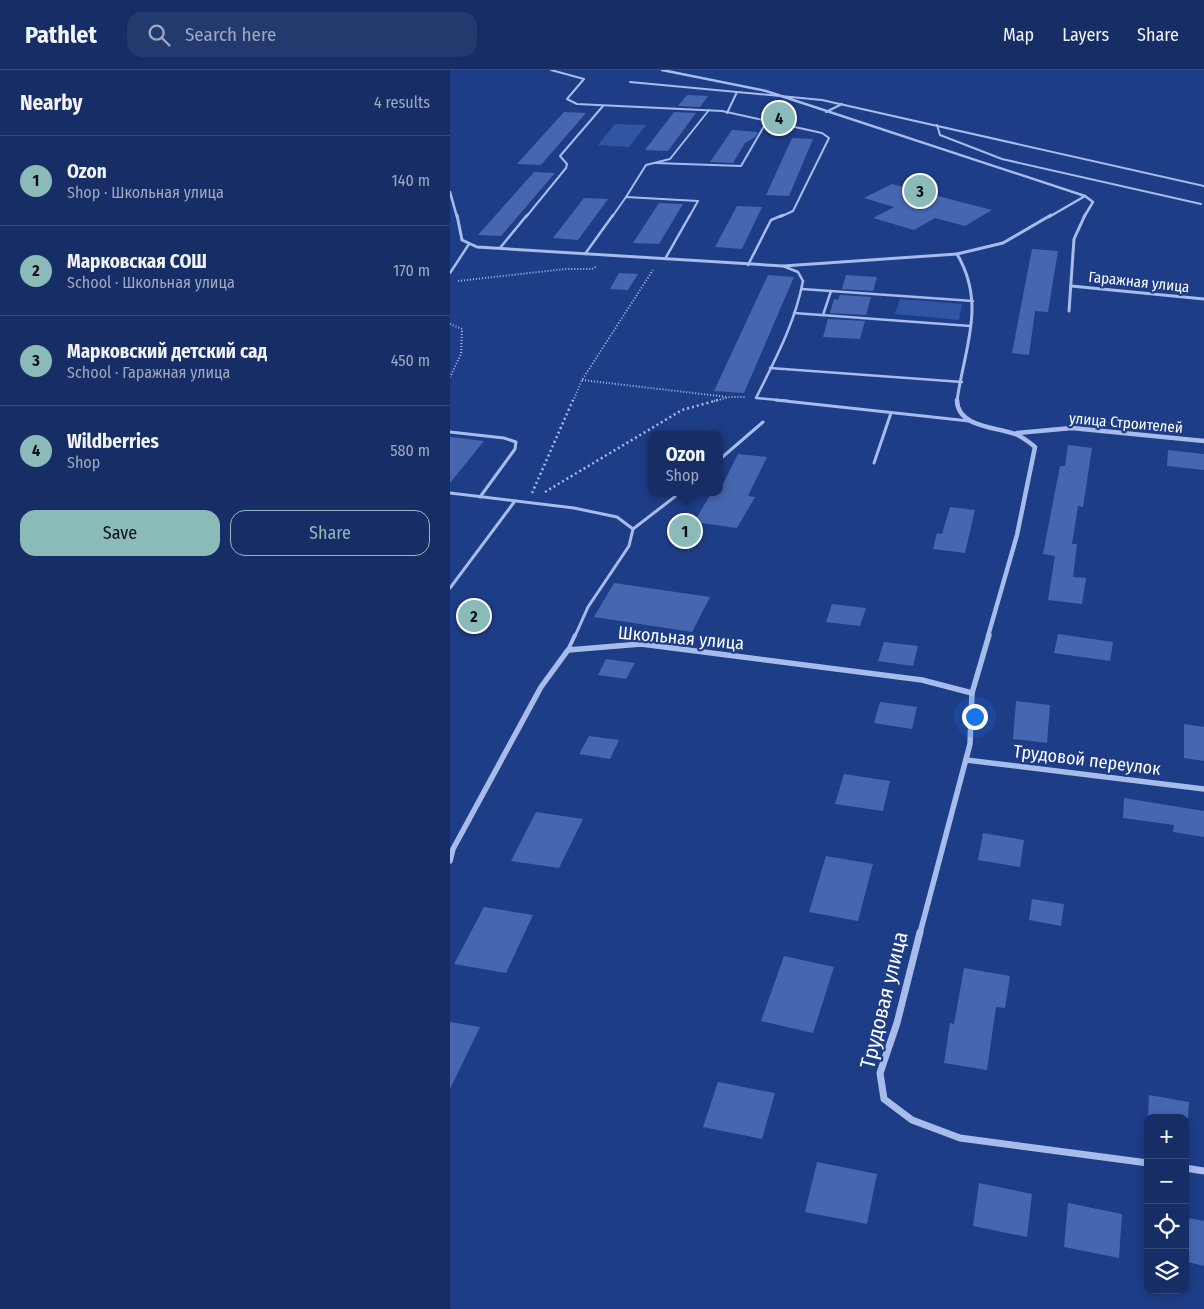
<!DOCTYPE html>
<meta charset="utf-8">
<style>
body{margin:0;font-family:"Fira Sans Condensed",sans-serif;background:#233a6e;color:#f1f3f6}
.controls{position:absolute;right:15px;bottom:15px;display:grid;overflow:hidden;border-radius:10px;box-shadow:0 2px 8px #0003}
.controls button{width:45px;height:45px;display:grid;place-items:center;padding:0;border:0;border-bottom:1px solid #354a79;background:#162e65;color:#f1f3f6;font:25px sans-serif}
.you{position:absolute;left:524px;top:646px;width:18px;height:18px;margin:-12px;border:4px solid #fff;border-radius:50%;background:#1a73e8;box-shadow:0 0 0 8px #1a73e833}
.badge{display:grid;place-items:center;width:32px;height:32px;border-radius:50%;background:#8bbbb9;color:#111;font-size:16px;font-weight:700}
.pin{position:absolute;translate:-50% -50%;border:2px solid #fff;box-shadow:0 1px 5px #0006}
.popup{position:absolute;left:198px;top:361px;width:75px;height:65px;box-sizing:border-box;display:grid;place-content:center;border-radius:10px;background:#162e65;filter:drop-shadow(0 1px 4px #0005);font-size:16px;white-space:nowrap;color:#9ea8bf}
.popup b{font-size:19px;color:#f1f3f6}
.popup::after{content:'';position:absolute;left:50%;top:100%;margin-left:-10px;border:10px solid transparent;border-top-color:#162e65}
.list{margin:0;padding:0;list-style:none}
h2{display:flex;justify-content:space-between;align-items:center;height:65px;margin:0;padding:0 20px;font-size:21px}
h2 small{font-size:16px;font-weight:400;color:#9ea8bf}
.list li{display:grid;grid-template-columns:32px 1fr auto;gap:15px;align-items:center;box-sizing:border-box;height:90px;padding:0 20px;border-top:1px solid #354a79}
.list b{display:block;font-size:19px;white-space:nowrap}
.list p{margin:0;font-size:16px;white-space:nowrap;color:#9ea8bf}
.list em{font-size:16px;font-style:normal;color:#9ea8bf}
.actions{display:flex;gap:10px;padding:15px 20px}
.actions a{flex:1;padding:11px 0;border:1px solid #8bbbb9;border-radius:15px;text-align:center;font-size:18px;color:#8bbbb9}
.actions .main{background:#8bbbb9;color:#111}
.icon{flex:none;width:28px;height:28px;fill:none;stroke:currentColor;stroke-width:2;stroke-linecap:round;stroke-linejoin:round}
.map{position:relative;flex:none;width:754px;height:1239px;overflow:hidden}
header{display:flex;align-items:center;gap:30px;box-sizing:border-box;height:70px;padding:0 25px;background:#162e65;border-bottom:1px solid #354a79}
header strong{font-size:24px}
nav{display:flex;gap:28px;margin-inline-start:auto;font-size:18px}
.search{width:350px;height:45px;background:#233a6e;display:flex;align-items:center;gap:12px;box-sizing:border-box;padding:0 18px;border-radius:15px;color:#9ea8bf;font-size:19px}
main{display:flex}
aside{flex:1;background:#162e65}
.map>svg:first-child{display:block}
</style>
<header>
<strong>Pathlet</strong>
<div class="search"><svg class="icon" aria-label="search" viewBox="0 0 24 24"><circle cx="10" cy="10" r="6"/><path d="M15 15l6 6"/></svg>Search here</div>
<nav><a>Map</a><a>Layers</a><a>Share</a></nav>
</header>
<main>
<aside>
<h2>Nearby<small>4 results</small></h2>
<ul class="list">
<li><span class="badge">1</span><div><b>Ozon</b><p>Shop · Школьная улица</p></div><em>140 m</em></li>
<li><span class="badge">2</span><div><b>Марковская СОШ</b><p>School · Школьная улица</p></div><em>170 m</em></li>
<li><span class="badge">3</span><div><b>Марковский детский сад</b><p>School · Гаражная улица</p></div><em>450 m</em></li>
<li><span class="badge">4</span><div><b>Wildberries</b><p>Shop</p></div><em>580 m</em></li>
</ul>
<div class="actions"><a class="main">Save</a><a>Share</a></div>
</aside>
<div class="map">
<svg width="754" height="1239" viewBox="0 0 754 1239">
<rect width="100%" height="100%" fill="#1e3d87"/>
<g fill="#3155a5">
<path d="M165,54l31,1 -17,22 -31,-2z"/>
<path d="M450,229l62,5 -3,16 -64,-6z"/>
</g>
<g fill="#4667b0">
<path d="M237,25l21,1 -8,11 -22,-1z"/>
<path d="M114,42l22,1 -45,52 -24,-1z"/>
<path d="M224,42l22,1 -28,38 -23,-1z"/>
<path d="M282,60l26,2 -3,5 -10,6 -12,20 -23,-1z"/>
<path d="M342,68l21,1 -24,57 -23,-1z"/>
<path d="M84,102l21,1 -54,63 -23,-1z"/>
<path d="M442,114l61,16 39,10 -27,16 -30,-8 -21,12 -41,-12 21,-11 -30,-9z"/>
<path d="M134,128l24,1 -30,41 -25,-2z"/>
<path d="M209,133l24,1 -24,40 -26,-1z"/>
<path d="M287,136l25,1 -20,42 -27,-2z"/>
<path d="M582,179l26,2 -10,61 -13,-1 -6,44 -17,-2z"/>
<path d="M169,203l19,1 -10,16 -18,-1z"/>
<path d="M318,205l26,2 -50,116 -30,-2z"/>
<path d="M396,205l31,2 -4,14 -31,-2z"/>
<path d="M390,225l31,2 -5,18 -36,-2 4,-14 4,1z"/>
<path d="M378,249l37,2 -5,18 -37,-2z"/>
<path d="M0,367l34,4 -34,42z"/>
<path d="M618,375l24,3 -9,59 -5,-1 -6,38h5l-4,33 13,1 -4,26 -34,-4 7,-44 -12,-2 17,-88h5z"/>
<path d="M718,380l36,4v16l-37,-4z"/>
<path d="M288,384l29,3 -19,39 7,1 -18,31 -43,-6 18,-30h7z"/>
<path d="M500,437l25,3 -10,43 -32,-4 4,-16 5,1z"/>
<path d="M164,513l96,14 -18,35 -98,-15z"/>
<path d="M382,534l34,4 -6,18 -34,-4z"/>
<path d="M608,564l55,8 -3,19 -56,-8z"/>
<path d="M434,572l34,4 -5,20 -35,-5z"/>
<path d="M156,589l29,4 -9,16 -28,-4z"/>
<path d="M566,631l34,4 -3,38 -34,-4z"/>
<path d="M430,632l37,5 -5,22 -38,-6z"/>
<path d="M734,654l20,3v34l-20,-3z"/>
<path d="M139,666l30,4 -9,19 -31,-5z"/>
<path d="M394,704l46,7 -7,30 -48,-7z"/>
<path d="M674,728l80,13v26l-31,-5 1,-7 -51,-7z"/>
<path d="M86,742l47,7 -24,49 -48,-7z"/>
<path d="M533,763l41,7 -4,27 -42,-7z"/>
<path d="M376,786l47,8 -15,57 -49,-9z"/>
<path d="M582,829l32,5 -3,22 -32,-6z"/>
<path d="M34,837l49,8 -27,58 -52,-9z"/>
<path d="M334,886l50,11 -21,66 -52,-12z"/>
<path d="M514,898l46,8 -5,32 -9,-1 -9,63 -43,-7 6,-40 4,1z"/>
<path d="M0,952l30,5 -30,62z"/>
<path d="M268,1012l57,11 -13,46 -59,-12z"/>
<path d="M699,1025l40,7 -1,16h-40z"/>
<path d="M367,1092l60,12 -10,50 -62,-12z"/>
<path d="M529,1113l53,11 -5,43 -54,-11z"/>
<path d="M618,1133l54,11 -3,44 -55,-11z"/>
<path d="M738,1148l16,3v45l-16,-4z"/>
</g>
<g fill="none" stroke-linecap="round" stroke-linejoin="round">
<g stroke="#a7bceb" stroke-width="2" stroke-dasharray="1 2" stroke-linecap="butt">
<path d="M8,211l107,-12h27l5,-3"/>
<path d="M0,254l12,5 -1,25 -11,23"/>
<path d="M132,310l146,17"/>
<path d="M123,331l9,-21 71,-110"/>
<path d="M264,331l16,-4h15"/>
</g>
<g stroke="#a7bceb" stroke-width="2.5" stroke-dasharray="2 3" stroke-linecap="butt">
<path d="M95,422l137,-82 36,-10"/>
<path d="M82,423l41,-93"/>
</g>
<g stroke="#a7bceb" stroke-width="2">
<path d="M101,0l33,9 -17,20 10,5 145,7 100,22 7,5 -36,73 -13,6"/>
<path d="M180,12l107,10 -10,21"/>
<path d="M287,22l85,8 382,86"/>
<path d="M376,42l16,-8"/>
<path d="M487,55l3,10 62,24 199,45"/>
<path d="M205,93l86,3 26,-45"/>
<path d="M176,127l20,-32 24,-6 39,-49"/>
<path d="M76,147l40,-49 1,-4 -7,-8 43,-50"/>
<path d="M162,147l14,-20 72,4 -9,16"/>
</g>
<g stroke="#a7bceb" stroke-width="2.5">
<path d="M50,178l27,-33"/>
<path d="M135,184l28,-39"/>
<path d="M215,189l25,-44"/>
<path d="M298,195l23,-45 12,-5"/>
<path d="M333,196l15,6 5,9c-8,42 -28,79 -47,117l32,3"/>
<path d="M0,203l19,-29"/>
<path d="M352,219l171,12"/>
<path d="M344,243l176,13"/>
<path d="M373,245l8,-24"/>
<path d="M320,298l192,14"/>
</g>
<g stroke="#a7bceb" stroke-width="3">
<path d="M326,330l193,21"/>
<path d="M0,362l54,6 12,4 -1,7 -35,48"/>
<path d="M269,390l44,-38"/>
<path d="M424,393l17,-50"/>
<path d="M0,423l124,15 43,9 16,12 -4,17 -41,61 -13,29"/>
<path d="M183,459l48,-37"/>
<path d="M0,518l65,-87"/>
</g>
<path stroke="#a7bceb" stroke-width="4" d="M118,580l7,-15"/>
<g stroke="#a7bceb" stroke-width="2.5">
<path d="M212,0l104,21 319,105 8,6 -9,15"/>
<path d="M0,122l7,25"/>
<path d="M599,147l36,-21"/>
</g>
<g stroke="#a7bceb" stroke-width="3">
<path d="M7,145l5,25 15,7 306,19 174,-12"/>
<path d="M621,216l133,13"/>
<path d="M619,241l5,-72 11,-24"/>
<path d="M507,331c7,-53 30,-96 0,-147l46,-11 48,-28"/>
</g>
<g stroke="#a7bceb" stroke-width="4.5">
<path d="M507,330c0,27 39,27 58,34 8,3 14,8 20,13l-18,88 -29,101"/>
<path d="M567,363l55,-5 132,13"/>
</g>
<g stroke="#a7bceb" stroke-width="5.5">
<path d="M516,690l238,29"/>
<path d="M0,791l3,-12 88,-162 27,-37 73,-6 281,36 50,13"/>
<path d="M470,863l50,-189 2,-51 17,-58"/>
</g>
<g stroke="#a7bceb" stroke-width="7">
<path d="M470,862l-23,91 -17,50 4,26 28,21 48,18 188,25"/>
<path d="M735,1098l19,3"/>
</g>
</g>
<g text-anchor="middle" stroke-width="4.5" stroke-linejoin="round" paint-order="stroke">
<g font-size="15" fill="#fff" stroke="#1e3d87">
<text transform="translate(689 212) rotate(6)" y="5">Гаражная улица</text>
<text transform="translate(676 353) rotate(5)" y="5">улица Строителей</text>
</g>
<g font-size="18" fill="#fff" stroke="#1e3d87">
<text transform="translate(231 568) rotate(5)" y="6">Школьная улица</text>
<text transform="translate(637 690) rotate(7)" y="6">Трудовой переулок</text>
</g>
<g font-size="21" fill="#fff" stroke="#1e3d87">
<text transform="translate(434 930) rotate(-76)" y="7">Трудовая улица</text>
</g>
</g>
</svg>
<div class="controls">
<button>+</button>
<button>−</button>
<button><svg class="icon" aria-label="locate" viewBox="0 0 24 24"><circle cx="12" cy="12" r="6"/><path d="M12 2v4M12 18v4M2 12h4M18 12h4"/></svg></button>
<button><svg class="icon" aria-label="layers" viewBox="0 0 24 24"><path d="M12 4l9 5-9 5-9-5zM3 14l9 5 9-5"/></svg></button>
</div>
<div class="you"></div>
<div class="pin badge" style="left:235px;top:461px">1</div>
<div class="popup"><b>Ozon</b>Shop</div>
<div class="pin badge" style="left:24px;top:546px">2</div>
<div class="pin badge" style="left:470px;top:121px">3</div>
<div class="pin badge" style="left:329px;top:48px">4</div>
</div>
</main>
